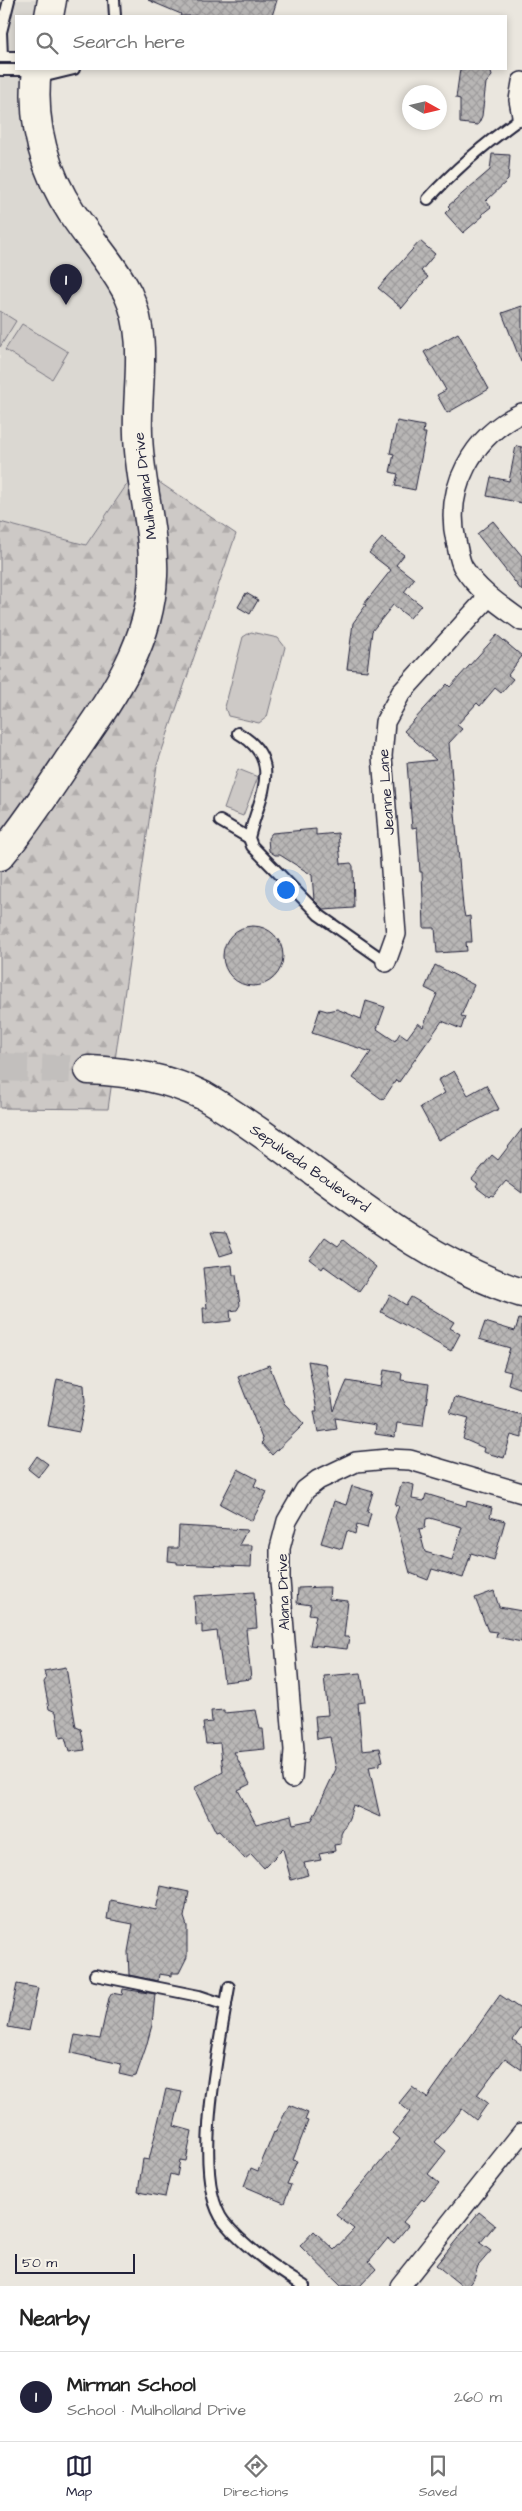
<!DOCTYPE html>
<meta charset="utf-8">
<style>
body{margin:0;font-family:"Architects Daughter",sans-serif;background:#f2f2f2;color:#222}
.compass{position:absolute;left:402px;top:85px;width:45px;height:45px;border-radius:50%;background:#fff;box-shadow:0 2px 8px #0003;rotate:98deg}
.scale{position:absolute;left:15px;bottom:12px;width:120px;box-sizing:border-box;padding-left:5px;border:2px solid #22223b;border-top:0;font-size:14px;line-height:18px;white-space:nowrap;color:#22223b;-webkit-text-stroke:4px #f7f3e8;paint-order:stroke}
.you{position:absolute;left:285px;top:889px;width:18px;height:18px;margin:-12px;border:4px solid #fff;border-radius:50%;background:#1a73e8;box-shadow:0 0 0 8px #1a73e833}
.badge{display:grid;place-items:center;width:32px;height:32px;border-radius:50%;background:#22223b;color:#fff;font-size:16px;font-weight:700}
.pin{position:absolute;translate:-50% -41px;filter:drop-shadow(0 1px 2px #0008)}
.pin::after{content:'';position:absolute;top:26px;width:18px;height:15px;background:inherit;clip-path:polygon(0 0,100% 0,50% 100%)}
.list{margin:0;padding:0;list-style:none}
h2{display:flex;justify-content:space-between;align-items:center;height:65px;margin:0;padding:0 20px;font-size:21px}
h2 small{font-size:16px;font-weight:400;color:#767676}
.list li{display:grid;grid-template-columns:32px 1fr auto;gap:15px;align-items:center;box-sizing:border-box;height:90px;padding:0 20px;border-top:1px solid #e0e0e0}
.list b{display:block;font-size:19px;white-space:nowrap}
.list p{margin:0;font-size:16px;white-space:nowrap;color:#767676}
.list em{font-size:16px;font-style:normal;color:#767676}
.icon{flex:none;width:28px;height:28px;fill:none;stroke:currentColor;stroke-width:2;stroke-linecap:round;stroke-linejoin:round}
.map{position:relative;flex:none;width:522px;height:2286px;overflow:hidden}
.search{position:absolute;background:#fff;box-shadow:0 2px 8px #0003;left:15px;right:15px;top:15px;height:55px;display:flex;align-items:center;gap:12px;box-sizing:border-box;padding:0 18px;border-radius:0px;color:#767676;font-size:19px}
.sheet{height:155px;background:#fff}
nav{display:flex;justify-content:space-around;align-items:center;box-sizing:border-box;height:70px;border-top:1px solid #e0e0e0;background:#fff;font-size:14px;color:#767676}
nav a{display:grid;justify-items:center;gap:2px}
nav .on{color:#22223b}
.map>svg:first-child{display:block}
</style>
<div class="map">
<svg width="522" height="2286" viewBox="0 0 522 2286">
<defs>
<pattern id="forest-firs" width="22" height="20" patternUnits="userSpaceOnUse" patternTransform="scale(1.25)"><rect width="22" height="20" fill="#cdc9c6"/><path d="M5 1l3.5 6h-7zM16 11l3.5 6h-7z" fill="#b0acab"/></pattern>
<pattern id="building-cross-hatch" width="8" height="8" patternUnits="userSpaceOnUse" patternTransform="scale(1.25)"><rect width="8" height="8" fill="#b8b6b5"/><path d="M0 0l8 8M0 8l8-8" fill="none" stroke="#9e9c9d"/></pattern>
</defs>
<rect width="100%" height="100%" fill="#eae6de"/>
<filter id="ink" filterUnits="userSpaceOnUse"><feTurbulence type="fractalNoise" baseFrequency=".02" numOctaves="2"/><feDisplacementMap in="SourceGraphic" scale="10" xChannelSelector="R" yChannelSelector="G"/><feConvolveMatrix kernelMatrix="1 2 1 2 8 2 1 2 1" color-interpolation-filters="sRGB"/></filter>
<g filter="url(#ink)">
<path fill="#dbd8d2" d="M0,0h38l1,16h-23v53h21v60l83,150 18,189 -52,77 -86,-23z"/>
<path fill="url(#forest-firs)" stroke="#787680" d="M138,468l98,66 -79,231 -49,344 -108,-1v-586l86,23z"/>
<g fill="#cdc9c6" stroke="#787680">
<path d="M0,311l16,10 -16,26z"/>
<path d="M22,324l46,28 -16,27 -47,-29z"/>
<path d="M251,632l27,6 7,9 -18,70 -8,6 -31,-7 -3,-9 18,-70z"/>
<path d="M238,769l20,8 -15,39 -19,-7z"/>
</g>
<g fill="url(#building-cross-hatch)" stroke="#22223b" fill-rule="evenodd">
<path d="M148,0h129l-5,16h-92l1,-2z"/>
<path d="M460,69h30l2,7 -6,7 -4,33 -4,9 -18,-2v-24l-4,-1z"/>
<path d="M492,154l18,1 -2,25 -22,21 5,6 -9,7 1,2 -20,17 -18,-20 5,-5 -2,-2 42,-36z"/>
<path d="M420,241l15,13 -14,17 7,6 -26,31 -24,-20z"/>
<path d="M522,306v56h-1l-19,-49z"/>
<path d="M458,333l31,56 -42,24 -10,-18 9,-5 -22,-38z"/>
<path d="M397,421l27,5 -1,7h3l-11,57 -20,-4 3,-12 -8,-2 4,-18 -4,-1z"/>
<path d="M516,446l6,1v56l-35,-7 4,-19 18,4z"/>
<path d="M493,521l29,35v35l-45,-57z"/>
<path d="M382,538l22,17 -8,10 18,14 -10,13 17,13 -11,13 -17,-13 -21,26 -5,40 -20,-2 6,-46 13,-18 -2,-1 27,-34 -22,-17z"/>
<path d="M246,593l12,7 -8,14 -12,-7z"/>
<path d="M497,635l25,21 -14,19 5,4 -12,14 -6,-5 -15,18 -3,-3 -20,22 5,4 -13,14 14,164 2,10 5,-1 2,26h-6l1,9 -30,2 -2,-25h-11l-2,-56h-2l-3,-45 -5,1 -5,-65 29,-3 -32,-29 43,-47 3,3z"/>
<path d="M316,829v6l22,-2 3,31 10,-1 2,3 1,42 -30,2 -10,-10 -2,-25 -32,-20h-5l-6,-4 -1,-13 4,-5z"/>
<circle cx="253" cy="956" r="30"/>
<path d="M435,965l39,20 -13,31 4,1 -4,12 -19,-8 -43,61 -3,-2 -13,20 -30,-22 18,-26 -59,-19 8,-24 7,2 10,-2 24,10 5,-18 19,6 -8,22 18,12 5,-8 7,5 11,-15 5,4 14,-33 -12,-6z"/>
<path d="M454,1071l14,24 18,-10 13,24 -61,31 -18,-33 25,-14 -7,-13z"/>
<path d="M522,1129v64l-16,-12 -13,15 -2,-1 -2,2 -13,-10 2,-3 -6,-5 20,-24 6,5z"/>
<path d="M211,1232l15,1 7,19 -13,4z"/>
<path d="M325,1237l13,9 5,-6 33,27 -17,24 -35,-25 -2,3 -13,-10z"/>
<path d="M232,1265l1,10h3l4,30 -3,5 -7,1 1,10 -27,3 -1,-16h4l-4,-40z"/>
<path d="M390,1295l16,10 5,-8 43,25 -4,6 10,6 -9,17 -70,-39z"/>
<path d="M519,1319l3,1v69l-14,-5 3,-12 -8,-2 7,-22 -31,-9 6,-17 30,9z"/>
<path d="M308,1361l18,3 8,47 13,-30 34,6 3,-17 18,3 -1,7 28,4 -6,42 -26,-3 -2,14 -20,-3 1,-9 -41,-7 2,11 -19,3 -4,-21h3z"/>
<path d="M269,1365l15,38 20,21 -32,31 -11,-12 2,-2 -25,-64z"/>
<path d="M57,1379l27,6 1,17 -6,30 -31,-6z"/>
<path d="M455,1397l67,18v23l-11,-3 -7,23 -21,-6 1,-4 -21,-9 6,-21 -19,-5z"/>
<path d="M37,1456l11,8 -10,13 -10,-8z"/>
<path d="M238,1469l19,10 -3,7 13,6 -15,29 -32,-17z"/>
<path d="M402,1482l12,3 -2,14 12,2 2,-7 40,12 1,-5 25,7 -2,9 15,4 -11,39 -23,-7 -8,25 -31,-9 -4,11 -18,-7 -15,-56 4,-11 -4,-1zM430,1518l32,9 -10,33 -27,-8 -6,-23 6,-1 1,-9z"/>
<path d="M352,1486l21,6 -6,20 4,1 -4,15 -10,-3 -2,9 -8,-3 -5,18 -21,-6 13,-42 12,4z"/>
<path d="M179,1526l68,4 -8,15h13l-1,22 -74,-3v-2l-9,-1 1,-13h9z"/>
<path d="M322,1587h8l-1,12 19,2 -4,36h5l-2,12 -37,-4 6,-30 -7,-1 2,-9 -14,-2 1,-15z"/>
<path d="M494,1591l5,16 23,4v31l-26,-5 1,-5 -9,-1 -13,-33z"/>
<path d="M254,1592l3,36 -11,1 5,50 -27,3 -7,-51 -15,2v-8h-6l-2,-29z"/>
<path d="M66,1667l10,60 5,2 4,21 -16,2 -4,-15 -5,1 -4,-26 -7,-3 -5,-27 2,-3 -2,-8z"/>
<path d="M361,1673l4,29 -7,1 4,47 18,-2 3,13 -3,1v3l-11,2 11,50 -27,-12 -4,13 -8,16v10l-7,1 1,6 -16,3 2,6 -17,3 4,12 -17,5 -8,-31 -19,19 -13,-14 -6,5 -26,-28 -3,1 -22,-44 29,-16 -3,-29 -14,1 -3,-21 9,-1 -1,-11 13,-1v3l32,-3 4,19h3l2,20 -31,3 16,32 -12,6 18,34 35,-9 2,9 19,-4 24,-51 -6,-32 -13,2 -2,-23 13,-1 -4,-39z"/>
<path d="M161,1886l28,6 -5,25 3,9v31l-8,16h-7v3l-13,-2 -1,7 -29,-6 -1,-23 5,-28 -26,-5 3,-19 46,10z"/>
<path d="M17,1984l21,4 -9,43 -21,-4z"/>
<path d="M123,1989l32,5 -3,31 -6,22 -10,29 -4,1 -13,-3 2,-10 -50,-11 4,-18 25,4 9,-41 3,-5 10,2z"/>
<path d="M500,1995l22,15v17l-9,13 9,6v24l-17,-12 -28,37 11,8 -12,17 -14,-11 -27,33 11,9 -18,23 11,9 -15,18 -2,-2 -19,23 5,4 -14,17 -6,-5 -19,23 7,8 -16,17h-19l-41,-40 14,-15 20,19 20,-21 -18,-14 64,-76 -7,-6 17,-21 -11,-9 13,-16 15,11z"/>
<path d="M166,2089l16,3 -8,34 18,5 -6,30 -6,-1 -3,16 -7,-2 -5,23 -27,-5 5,-33 6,1z"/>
<path d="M289,2105l19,8 -3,7 3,1 -15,39 4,1 -10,23 4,1 -7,18 -40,-17 7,-18 7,3 16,-39 1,1z"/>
<path d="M479,2212l16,13 -15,18 11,8 -13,15 -4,12 -6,8h-6l-26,-21z"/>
</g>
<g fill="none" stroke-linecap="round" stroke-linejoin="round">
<path stroke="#c2bfbd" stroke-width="28" stroke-dasharray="28 14" stroke-linecap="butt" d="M0,1067l89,3"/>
<g stroke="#22223b" stroke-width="14">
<g id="lane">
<path d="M114,0l1,16"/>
<path d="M0,57h16"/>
<path d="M2,57l-1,-25 8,-32"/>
<path d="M0,70h36"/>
<path d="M37,78l37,-9"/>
<path d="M428,199c28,-31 59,-57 94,-82"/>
<path d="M238,733c48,28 20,65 11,105l3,8 67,69 67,47"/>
<path d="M220,821l29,17"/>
<path d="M95,1975l104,21 27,9"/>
<path d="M229,1987c-9,54 -39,190 -5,235 21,26 52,47 80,64"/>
</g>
</g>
<g stroke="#22223b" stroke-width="22">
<g id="street">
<path d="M522,82l-3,18 3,16"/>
<path d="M522,413c-49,22 -78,76 -66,128 2,8 3,19 7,26 15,24 37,38 59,54"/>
<path d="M386,962l10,-28 -14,-178 3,-34 16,-29 87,-96"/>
<path d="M292,1778l2,-28 -14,-169v-33l7,-27 18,-31 13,-10 38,-18 32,-3 22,1 112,33"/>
<path d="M400,2286l122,-153"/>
</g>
</g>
<g stroke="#22223b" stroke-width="31">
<g id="secondary">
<path d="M49,16l3,-16"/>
<path d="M0,856c26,-31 48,-65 70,-98 39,-57 80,-110 83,-182 2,-48 -14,-94 -15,-142 -2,-47 11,-95 -10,-140 -12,-24 -29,-44 -44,-64 -37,-48 -54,-101 -47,-161"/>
<path d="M89,1070c41,2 78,8 115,26 107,63 198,159 318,197"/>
</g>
</g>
<use href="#lane" stroke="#f7f3e8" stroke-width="10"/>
<use href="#street" stroke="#f7f3e8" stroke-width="19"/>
<use href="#secondary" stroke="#f7f3e8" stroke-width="28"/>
</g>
</g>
<g text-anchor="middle" stroke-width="4" stroke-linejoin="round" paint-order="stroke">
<g font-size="15" fill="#22223b" stroke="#f7f3e8">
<text transform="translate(145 486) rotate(-97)" y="5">Mulholland Drive</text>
<text transform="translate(386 792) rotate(-94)" y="5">Jeanne Lane</text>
<text transform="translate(310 1168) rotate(35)" y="5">Sepulveda Boulevard</text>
<text transform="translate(283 1592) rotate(-92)" y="5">Alana Drive</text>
</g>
</g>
</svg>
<svg class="compass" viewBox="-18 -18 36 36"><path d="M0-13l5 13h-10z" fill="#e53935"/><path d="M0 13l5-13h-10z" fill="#767676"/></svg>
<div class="scale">50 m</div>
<div class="you"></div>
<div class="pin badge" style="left:66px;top:305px">1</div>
<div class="search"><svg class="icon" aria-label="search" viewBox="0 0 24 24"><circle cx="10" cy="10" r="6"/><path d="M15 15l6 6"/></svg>Search here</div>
</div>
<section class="sheet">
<h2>Nearby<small></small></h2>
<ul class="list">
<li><span class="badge">1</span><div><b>Mirman School</b><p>School · Mulholland Drive</p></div><em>260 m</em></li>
</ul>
</section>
<nav>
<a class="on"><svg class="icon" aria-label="map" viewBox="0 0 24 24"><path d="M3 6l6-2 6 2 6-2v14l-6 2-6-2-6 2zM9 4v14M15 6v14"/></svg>Map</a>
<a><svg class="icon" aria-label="directions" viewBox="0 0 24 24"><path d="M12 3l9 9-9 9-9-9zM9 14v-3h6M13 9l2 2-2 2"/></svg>Directions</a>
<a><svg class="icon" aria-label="saved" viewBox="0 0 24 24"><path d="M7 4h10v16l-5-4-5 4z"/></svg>Saved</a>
</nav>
